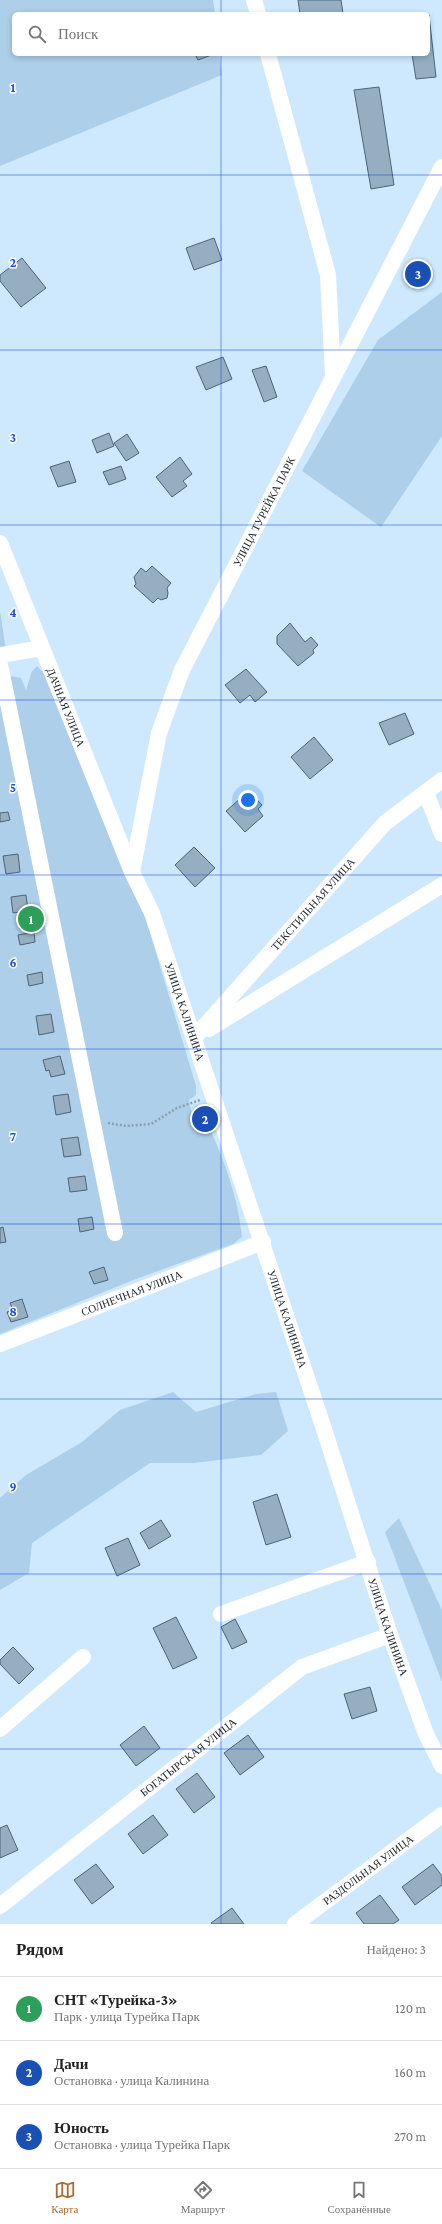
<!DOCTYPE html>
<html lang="ru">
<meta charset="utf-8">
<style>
body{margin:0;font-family:"Crimson Pro",serif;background:#f2f2f2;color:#222}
.you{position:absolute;left:248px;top:800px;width:14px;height:14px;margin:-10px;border:3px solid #fff;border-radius:50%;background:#1a73e8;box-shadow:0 0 0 6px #1a73e833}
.badge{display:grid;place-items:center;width:26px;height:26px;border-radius:50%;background:#aa6c31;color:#fff;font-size:13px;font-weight:700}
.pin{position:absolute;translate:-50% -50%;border:2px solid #fff;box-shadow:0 1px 4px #0006}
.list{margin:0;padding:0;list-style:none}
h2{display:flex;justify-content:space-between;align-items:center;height:52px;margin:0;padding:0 16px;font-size:17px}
h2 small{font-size:13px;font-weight:400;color:#767676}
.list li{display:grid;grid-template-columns:26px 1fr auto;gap:12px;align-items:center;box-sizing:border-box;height:64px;padding:0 16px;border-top:1px solid #e0e0e0}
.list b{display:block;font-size:15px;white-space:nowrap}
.list p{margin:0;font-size:13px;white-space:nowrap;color:#767676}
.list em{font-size:13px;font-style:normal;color:#767676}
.icon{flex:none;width:22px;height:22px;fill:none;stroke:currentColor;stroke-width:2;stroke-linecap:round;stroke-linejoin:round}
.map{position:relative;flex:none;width:442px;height:1924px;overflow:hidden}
.search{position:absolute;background:#fff;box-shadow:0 2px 6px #0003;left:12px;right:12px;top:12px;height:44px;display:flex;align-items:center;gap:10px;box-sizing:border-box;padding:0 14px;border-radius:6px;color:#767676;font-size:15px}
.sheet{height:244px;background:#fff}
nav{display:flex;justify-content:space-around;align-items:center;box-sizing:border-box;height:56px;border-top:1px solid #e0e0e0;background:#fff;font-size:11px;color:#767676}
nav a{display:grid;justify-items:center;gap:2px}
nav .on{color:#aa6c31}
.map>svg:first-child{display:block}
</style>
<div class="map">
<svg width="442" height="1924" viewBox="0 0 442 1924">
<rect width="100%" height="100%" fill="#cee9fd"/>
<g fill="#adcfe9">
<path d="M0,0h213l2,14h-201v40h205l3,21 -222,91z"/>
<path d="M442,292v144l-61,91 -79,-56 76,-131z"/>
<path d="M0,611l10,65 11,2 5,12 6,-19 5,-5 19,19 77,191 63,210v9l-7,5 3,15 9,14h9c16,36 28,69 32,108l-9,7 -97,35 -136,55z"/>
<path d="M173,1392l23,20 60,-18 20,-2 12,39 -27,24 -67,8h-44l-118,80 -3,30 -29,17v-92l26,-23 56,-33 38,-32z"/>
<path d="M399,1518l43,92v72l-57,-150z"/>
</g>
<g fill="#95aec1" stroke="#4d6475">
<path d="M298,0h43l2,13 -43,1z"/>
<path d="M429,15l7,62 -20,2 -4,-25h16z"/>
<path d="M195,54h19l-16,6z"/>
<path d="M379,87l15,98 -23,4 -17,-99z"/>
<path d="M214,238l8,22 -28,10 -8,-22z"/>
<path d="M22,258l24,30 -25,19 -21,-26v-6z"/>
<path d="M223,357l9,22 -26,11 -10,-23z"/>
<path d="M266,366l11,31 -13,5 -12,-32z"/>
<path d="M109,433l5,13 -17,7 -5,-13z"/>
<path d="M127,434l12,19 -13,8 -12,-18z"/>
<path d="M180,457l12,17 -9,7 4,5 -15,11 -16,-20z"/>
<path d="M69,461l7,21 -18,5 -8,-20z"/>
<path d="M121,466l5,13 -17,6 -6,-13z"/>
<path d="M152,566l19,17 -4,5 1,5 -1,5 -6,2 -3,-2 -5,5 -19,-17 2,-2 -2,-7 7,-9 5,4z"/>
<path d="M290,623l15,19 6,-5 7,8 -5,5 1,3 -16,13 -21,-22v-8z"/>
<path d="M246,669l21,23 -12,10 -5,-7 -10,8 -15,-18z"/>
<path d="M405,713l9,21 -25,11 -10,-22z"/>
<path d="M314,737l19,23 -23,19 -19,-22z"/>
<path d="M249,791l13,14 -4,4 5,7 -18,16 -19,-21z"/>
<path d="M8,812l2,8 -10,2v-9z"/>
<path d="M194,847l21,21 -20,19 -20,-22z"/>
<path d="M18,854l2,18 -14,2 -3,-18z"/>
<path d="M26,895l2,16 -15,2 -2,-16z"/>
<path d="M34,932l1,10 -15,3 -2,-10z"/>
<path d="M42,972l1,11 -14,3 -2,-11z"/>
<path d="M51,1014l3,18 -15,3 -3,-19z"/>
<path d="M60,1056l5,18 -14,3 -2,-7 -3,1 -3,-11z"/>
<path d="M68,1094l3,18 -15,3 -3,-19z"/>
<path d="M78,1137l3,18 -17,2 -3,-18z"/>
<path d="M85,1176l2,14 -17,2 -2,-14z"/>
<path d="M92,1217l2,12 -14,3 -2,-13z"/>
<path d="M3,1227l3,15 -6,1v-15z"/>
<path d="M104,1267l4,13 -14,4 -5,-12z"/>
<path d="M22,1299l6,18 -17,5 -4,-10 6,-2 -3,-7z"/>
<path d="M277,1494l14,43 -25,8 -13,-43z"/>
<path d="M161,1520l10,16 -22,13 -9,-16z"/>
<path d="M128,1538l12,27 -23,11 -12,-28z"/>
<path d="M176,1617l21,41 -24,11 -20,-41z"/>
<path d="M235,1619l12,23 -15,7 -11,-22z"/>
<path d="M13,1647l21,22 -15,15 -19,-20v-4z"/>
<path d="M370,1687l7,24 -25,8 -8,-25z"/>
<path d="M144,1726l16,22 -24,18 -16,-21z"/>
<path d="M248,1735l16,22 -24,18 -16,-22z"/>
<path d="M197,1773l18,24 -21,16 -18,-24z"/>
<path d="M153,1815l15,20 -25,19 -15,-20z"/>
<path d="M7,1825l11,25 -18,8v-30z"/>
<path d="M96,1864l18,23 -22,17 -18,-24z"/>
<path d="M433,1864l9,12v9l-27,20 -13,-18z"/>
<path d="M380,1895l19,25 -6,4h-29l-8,-11z"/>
<path d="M232,1908l12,16h-32l-1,-1z"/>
</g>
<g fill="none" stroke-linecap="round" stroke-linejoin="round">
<path stroke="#8b9fae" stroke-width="2.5" stroke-dasharray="2 2" stroke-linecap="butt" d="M108,1123l18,3 25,-2 26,-16 23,-8"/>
<g stroke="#fff" stroke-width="16">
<path d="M254,0l4,14"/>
<path d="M268,54l60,221 5,101"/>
<path id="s1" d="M0,543l132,329 20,41 170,510 68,212 36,99 16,32"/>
<path d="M0,655l42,-7"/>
<path d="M0,664l115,569"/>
<path d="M426,793l16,41"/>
<path id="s2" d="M132,872l27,-139 23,-63 260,-503"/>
<path d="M209,1029l233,-144"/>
<path id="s3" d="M194,1038l191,-215 57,-43"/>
<path id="s4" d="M0,1344l263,-102"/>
<path d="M221,1614l147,-52"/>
<path d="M0,1729l83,-72"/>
<path id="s5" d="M0,1906l302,-239 88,-32"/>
<path id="s6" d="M295,1924l147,-109"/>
</g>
</g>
<path fill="none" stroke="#1d4ed8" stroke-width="1" stroke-opacity="0.55" d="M221,0v14M221,54v1870M0,175h442M0,350h442M0,525h442M0,700h442M0,875h442M0,1049h442M0,1224h442M0,1399h442M0,1574h442M0,1749h442"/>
<g text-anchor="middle" stroke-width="3" stroke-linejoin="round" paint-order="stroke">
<g font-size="11" fill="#202a31" stroke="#fff">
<text dy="4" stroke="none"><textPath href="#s2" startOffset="387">УЛИЦА ТУРЕЙКА ПАРК</textPath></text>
<text dy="4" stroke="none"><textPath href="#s1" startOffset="177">ДАЧНАЯ УЛИЦА</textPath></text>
<text dy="4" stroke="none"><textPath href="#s3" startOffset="179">ТЕКСТИЛЬНАЯ УЛИЦА</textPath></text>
<text dy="4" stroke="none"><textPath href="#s1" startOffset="504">УЛИЦА КАЛИНИНА</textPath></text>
<text dy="4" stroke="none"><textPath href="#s4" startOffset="141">СОЛНЕЧНАЯ УЛИЦА</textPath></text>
<text dy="4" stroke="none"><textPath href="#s1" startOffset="828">УЛИЦА КАЛИНИНА</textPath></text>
<text dy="4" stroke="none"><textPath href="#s1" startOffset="1152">УЛИЦА КАЛИНИНА</textPath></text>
<text dy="4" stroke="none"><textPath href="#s5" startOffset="240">БОГАТЫРСКАЯ УЛИЦА</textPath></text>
<text dy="4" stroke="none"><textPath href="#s6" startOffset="91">РАЗДОЛЬНАЯ УЛИЦА</textPath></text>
</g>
</g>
<g font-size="13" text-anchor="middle" font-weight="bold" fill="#1d4ed8" stroke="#fff" stroke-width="3" stroke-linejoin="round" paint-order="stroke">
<text x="13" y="92">1</text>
<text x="13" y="267">2</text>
<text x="13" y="442">3</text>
<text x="13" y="617">4</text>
<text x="13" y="792">5</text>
<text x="13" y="967">6</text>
<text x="13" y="1141">7</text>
<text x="13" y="1316">8</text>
<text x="13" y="1491">9</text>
</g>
</svg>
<div class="you"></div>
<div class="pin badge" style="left:31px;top:919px;background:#2e9e5b">1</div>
<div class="pin badge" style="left:205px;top:1119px;background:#1a4fb4">2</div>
<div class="pin badge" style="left:418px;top:274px;background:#1a4fb4">3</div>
<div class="search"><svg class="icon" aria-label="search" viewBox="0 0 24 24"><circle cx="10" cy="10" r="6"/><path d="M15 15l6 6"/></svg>Поиск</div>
</div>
<section class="sheet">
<h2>Рядом<small>Найдено: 3</small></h2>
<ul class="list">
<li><span class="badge" style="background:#2e9e5b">1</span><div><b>СНТ «Турейка-3»</b><p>Парк · улица Турейка Парк</p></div><em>120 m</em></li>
<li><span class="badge" style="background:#1a4fb4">2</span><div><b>Дачи</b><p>Остановка · улица Калинина</p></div><em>160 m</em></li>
<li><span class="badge" style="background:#1a4fb4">3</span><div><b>Юность</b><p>Остановка · улица Турейка Парк</p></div><em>270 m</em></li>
</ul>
</section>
<nav>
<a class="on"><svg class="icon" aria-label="map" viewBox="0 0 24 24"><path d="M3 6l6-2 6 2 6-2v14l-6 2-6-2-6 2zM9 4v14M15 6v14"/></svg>Карта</a>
<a><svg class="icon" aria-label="directions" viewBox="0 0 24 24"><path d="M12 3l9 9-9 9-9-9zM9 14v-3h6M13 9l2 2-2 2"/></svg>Маршрут</a>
<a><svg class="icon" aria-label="saved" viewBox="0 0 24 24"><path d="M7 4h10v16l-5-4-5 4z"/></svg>Сохранённые</a>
</nav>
